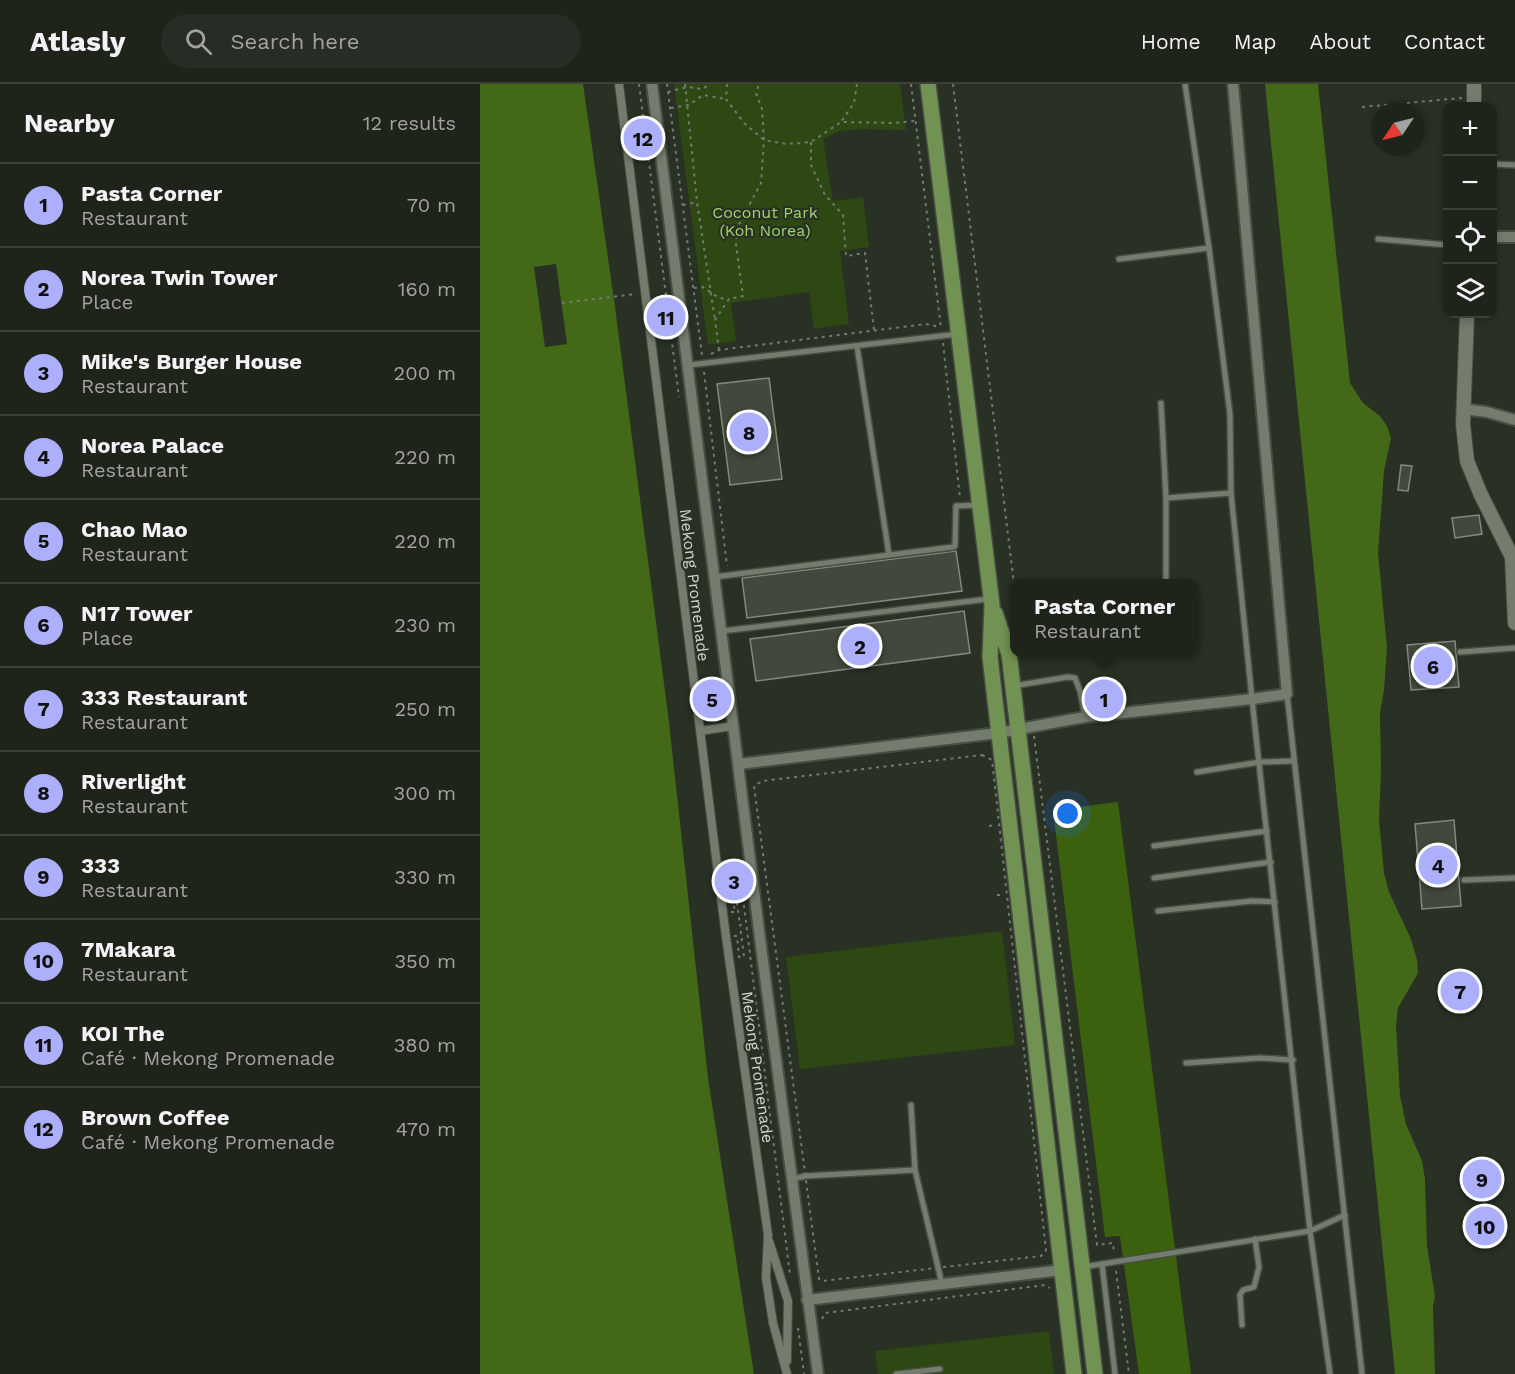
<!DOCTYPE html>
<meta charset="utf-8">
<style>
body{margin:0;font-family:"Work Sans",sans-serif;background:#272c24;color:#f1f3f6}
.controls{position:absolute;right:18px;top:18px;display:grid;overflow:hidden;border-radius:12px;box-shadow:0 3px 9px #0003}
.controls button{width:54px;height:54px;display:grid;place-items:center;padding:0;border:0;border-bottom:2px solid #3c413a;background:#1f241b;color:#f1f3f6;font:30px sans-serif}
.compass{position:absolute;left:891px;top:18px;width:54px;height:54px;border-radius:50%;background:#1f241b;box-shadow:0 3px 9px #0003;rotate:235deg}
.you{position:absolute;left:588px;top:730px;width:21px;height:21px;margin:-15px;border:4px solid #fff;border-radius:50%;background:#1a73e8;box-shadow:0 0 0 9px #1a73e833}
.badge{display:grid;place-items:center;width:39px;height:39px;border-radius:50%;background:#acaffb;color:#111;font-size:20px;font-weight:700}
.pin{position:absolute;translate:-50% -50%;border:3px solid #fff;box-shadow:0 2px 6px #0006}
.popup{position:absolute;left:530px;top:495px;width:189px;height:78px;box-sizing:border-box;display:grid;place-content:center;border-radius:12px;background:#1f241b;filter:drop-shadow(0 2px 4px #0005);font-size:20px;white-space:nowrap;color:#a1a4a3}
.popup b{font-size:22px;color:#f1f3f6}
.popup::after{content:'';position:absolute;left:50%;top:100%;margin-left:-12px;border:12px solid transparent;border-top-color:#1f241b}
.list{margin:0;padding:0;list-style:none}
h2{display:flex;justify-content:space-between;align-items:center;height:78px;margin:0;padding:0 24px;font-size:26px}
h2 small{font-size:20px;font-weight:400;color:#a1a4a3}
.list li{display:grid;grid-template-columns:39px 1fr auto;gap:18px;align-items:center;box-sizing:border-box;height:84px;padding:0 24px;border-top:2px solid #3c413a}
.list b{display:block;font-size:22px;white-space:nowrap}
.list p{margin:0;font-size:20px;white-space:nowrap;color:#a1a4a3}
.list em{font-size:20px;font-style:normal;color:#a1a4a3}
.icon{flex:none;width:33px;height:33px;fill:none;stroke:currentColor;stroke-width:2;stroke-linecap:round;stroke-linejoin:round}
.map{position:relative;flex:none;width:1035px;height:1290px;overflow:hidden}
header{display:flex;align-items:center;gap:36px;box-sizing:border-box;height:84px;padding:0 30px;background:#1f241b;border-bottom:2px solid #3c413a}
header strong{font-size:28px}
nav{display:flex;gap:33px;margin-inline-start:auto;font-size:21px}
.search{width:420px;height:54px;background:#272c24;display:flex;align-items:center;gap:15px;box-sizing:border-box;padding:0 21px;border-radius:33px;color:#a1a4a3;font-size:22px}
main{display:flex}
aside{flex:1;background:#1f241b}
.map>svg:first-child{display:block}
</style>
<header>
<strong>Atlasly</strong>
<div class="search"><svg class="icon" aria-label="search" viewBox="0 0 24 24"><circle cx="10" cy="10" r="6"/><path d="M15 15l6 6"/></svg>Search here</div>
<nav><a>Home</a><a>Map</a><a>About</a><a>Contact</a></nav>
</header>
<main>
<aside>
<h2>Nearby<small>12 results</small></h2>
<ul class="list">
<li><span class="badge">1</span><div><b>Pasta Corner</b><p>Restaurant</p></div><em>70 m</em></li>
<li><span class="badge">2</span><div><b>Norea Twin Tower</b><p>Place</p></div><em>160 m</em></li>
<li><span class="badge">3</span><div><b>Mike's Burger House</b><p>Restaurant</p></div><em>200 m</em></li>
<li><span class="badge">4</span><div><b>Norea Palace</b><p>Restaurant</p></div><em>220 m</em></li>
<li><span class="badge">5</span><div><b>Chao Mao</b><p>Restaurant</p></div><em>220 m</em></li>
<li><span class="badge">6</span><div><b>N17 Tower</b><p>Place</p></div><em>230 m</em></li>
<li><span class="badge">7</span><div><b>333 Restaurant</b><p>Restaurant</p></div><em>250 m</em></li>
<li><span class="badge">8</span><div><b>Riverlight</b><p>Restaurant</p></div><em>300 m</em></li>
<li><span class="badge">9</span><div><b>333</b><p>Restaurant</p></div><em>330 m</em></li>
<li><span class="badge">10</span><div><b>7Makara</b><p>Restaurant</p></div><em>350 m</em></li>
<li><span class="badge">11</span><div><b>KOI The</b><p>Café · Mekong Promenade</p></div><em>380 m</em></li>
<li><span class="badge">12</span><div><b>Brown Coffee</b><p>Café · Mekong Promenade</p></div><em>470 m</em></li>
</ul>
</aside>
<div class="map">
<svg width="1035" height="1290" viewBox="0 0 1035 1290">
<rect width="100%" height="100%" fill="#293024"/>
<g fill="#2e4814">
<path d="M194,0h226l6,46 -43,-1 -23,2 -17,8 10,62 30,-4 6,50 -29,4 9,73 -35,5 -5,-37 -78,11 5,38 -28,4z"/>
<path d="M522,847l13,114 -215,24 -14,-112z"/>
<path d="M569,1247l5,43h-176l-3,-23z"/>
</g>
<path fill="#3c610e" d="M638,718l73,572h-52l-19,-138 -15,1 -52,-427z"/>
<g fill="#426818">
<path d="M0,0h103l32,223 54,415 39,356 46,296h-274z"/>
<path d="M785,0h53l32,299 13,20 17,13 7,10 4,12 -7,33 -6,82 9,95 -3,42 -4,23 1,58 -2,49 5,53 5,19 22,47 6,21 1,13 -20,35 -2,17 4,71 6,28 16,37 3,18 2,67 8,50 -2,11 2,67h-40z"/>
</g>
<path fill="#293024" d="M76,180l11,80 -22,3 -11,-80z"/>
<g fill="#42493c" stroke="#818a7b" stroke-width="1.5">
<path d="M289,294l13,101 -52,6 -13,-101z"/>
<path d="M921,381l11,1 -4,25 -10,-1z"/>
<path d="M999,431l3,19 -27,4 -3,-20z"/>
<path d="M476,467l6,40 -215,27 -5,-40z"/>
<path d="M484,527l6,42 -214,28 -6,-42z"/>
<path d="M975,557l4,46 -48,3 -4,-45z"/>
<path d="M974,736l7,86 -39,3 -7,-85z"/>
</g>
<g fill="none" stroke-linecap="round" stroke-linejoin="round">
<g stroke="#474d42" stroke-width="8">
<g id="service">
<path d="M705,0l24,164 21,166 1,79 21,206 58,532 20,143"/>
<path d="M1012,80l23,1"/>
<path d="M898,155l70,6"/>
<path d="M639,175l90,-11"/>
<path d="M377,262l32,209"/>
<path d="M209,281l269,-31"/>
<path d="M681,319l5,95"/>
<path d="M234,493l239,-30 2,-1 1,-40 22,-1"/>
<path d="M686,500v-86l65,-5"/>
<path d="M242,547l266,-32"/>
<path d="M980,568l55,-4"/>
<path d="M533,602l55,-9 7,1 5,13 5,26"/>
<path d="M807,610l75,680"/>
<path d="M717,688l63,-10 34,-1"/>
<path d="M674,762l113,-15"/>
<path d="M674,794l117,-16"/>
<path d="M984,796l51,-2"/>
<path d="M678,827l94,-10 23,1"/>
<path d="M706,979l74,-5 33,2"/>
<path d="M431,1021l4,65 27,114"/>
<path d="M313,1095l12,-3 110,-6"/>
<path d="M622,1180l13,110"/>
<path d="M603,1183l227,-36 35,-16"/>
<path d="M762,1241l-2,-30 3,-5 11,-3 5,-20 -4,-28"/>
<path d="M416,1290l44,-5"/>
</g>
</g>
<g stroke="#474d42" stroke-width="10">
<g id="pedestrian">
<path d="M139,0l107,853 42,298 -2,43 7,45 14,51"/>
<path d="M220,647l33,-5"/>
<path d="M289,1157l19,60 -1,60"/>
</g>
</g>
<g stroke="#474d42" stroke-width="14">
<g id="minor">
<path d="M172,0l110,870 56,420"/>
<path d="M1012,153h23"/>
<path d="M983,325l24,3 28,8"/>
<path d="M259,680l259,-31 87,-16 167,-18 35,-5 -54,-610"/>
<path d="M327,1216l255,-30"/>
</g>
</g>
<g stroke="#474d42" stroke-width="16">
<g id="tertiary">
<path d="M994,0v22"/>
<path d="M987,230l-4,110 4,37 14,34 31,62 3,66"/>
</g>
</g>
<g stroke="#474d42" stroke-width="18">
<g id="primary">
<path d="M448,0l64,521 -2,52 84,717"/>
<path d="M515,529l14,41 86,720"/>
</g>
</g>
<g stroke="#747a70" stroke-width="2" stroke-dasharray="3 4.5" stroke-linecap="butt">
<path d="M159,0l40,313"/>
<path d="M187,0l35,271"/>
<path d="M205,0l12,118 18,118"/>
<path d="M247,0l-1,15 18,24 20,17 23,4 24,-2 30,-20"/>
<path d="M377,0l-3,19 -13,19 53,1 21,-2"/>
<path d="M431,0l30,244"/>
<path d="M473,0l61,500"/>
<path d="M188,8l19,-5 16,2 6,-5"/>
<path d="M882,23l100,-9"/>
<path d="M191,24l18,-3 14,-10 23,4"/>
<path d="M331,58v23l14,30 18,20 3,41 19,-3 9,77"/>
<path d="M203,121l14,-3"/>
<path d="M214,204l9,-1 16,11 10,1"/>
<path d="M82,219l74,-9"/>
<path d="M463,259l17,155"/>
<path d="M239,266l-4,-30 14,-21 14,-3 -7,-52 1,-16 24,-45 3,-43 -2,-31 -6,-16 3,-9"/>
<path d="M231,270l8,-4 207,-26 14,3"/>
<path d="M224,288l23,194"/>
<path d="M554,652l63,509 16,-2 1,10"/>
<path d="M502,671l10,5 54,490 -5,6 -219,25 -3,-2 -65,-493 8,-5z"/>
<path d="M509,742l7,-1"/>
<path d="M262,806l48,385"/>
<path d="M517,811h7"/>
<path d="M251,828h4l-4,-23h4l5,36"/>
<path d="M254,852h3l2,21h5l-4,-32h6"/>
<path d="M636,1187l13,103"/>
<path d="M342,1235l3,-6 220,-28 5,3"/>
<path d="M318,1244l6,46"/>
</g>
<use href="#service" stroke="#737c6d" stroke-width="5"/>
<use href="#pedestrian" stroke="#737c6d" stroke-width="8"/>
<use href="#minor" stroke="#737c6d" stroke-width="10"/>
<use href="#tertiary" stroke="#737c6d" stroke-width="14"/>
<use href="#primary" stroke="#719253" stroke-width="15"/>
</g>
<g text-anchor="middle" stroke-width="4.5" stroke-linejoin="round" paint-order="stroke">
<g font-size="16" fill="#9ed46d" stroke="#293024">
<text x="285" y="134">Coconut Park<tspan x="285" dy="18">(Koh Norea)</tspan></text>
</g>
<g font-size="16" fill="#cfd4cc" stroke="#293024">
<text transform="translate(215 501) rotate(83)" y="6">Mekong Promenade</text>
<text transform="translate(278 983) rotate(82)" y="6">Mekong Promenade</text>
</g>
</g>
</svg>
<div class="controls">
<button>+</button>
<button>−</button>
<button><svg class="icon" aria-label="locate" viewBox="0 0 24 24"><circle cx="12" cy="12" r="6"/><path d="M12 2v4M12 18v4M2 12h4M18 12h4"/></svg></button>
<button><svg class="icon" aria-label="layers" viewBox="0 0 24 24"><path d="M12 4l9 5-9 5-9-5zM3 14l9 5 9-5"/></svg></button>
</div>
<svg class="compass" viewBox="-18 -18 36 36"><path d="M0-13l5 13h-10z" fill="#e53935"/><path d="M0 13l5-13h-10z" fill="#a1a4a3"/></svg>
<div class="you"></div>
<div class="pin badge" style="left:624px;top:615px">1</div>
<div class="popup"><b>Pasta Corner</b>Restaurant</div>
<div class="pin badge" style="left:380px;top:562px">2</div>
<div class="pin badge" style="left:254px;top:797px">3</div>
<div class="pin badge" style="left:958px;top:781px">4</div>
<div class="pin badge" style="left:232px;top:615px">5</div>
<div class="pin badge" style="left:953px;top:582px">6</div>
<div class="pin badge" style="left:980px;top:907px">7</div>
<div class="pin badge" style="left:269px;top:348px">8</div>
<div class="pin badge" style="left:1002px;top:1095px">9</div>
<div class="pin badge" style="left:1005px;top:1142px">10</div>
<div class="pin badge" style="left:186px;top:233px">11</div>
<div class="pin badge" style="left:163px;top:54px">12</div>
</div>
</main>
